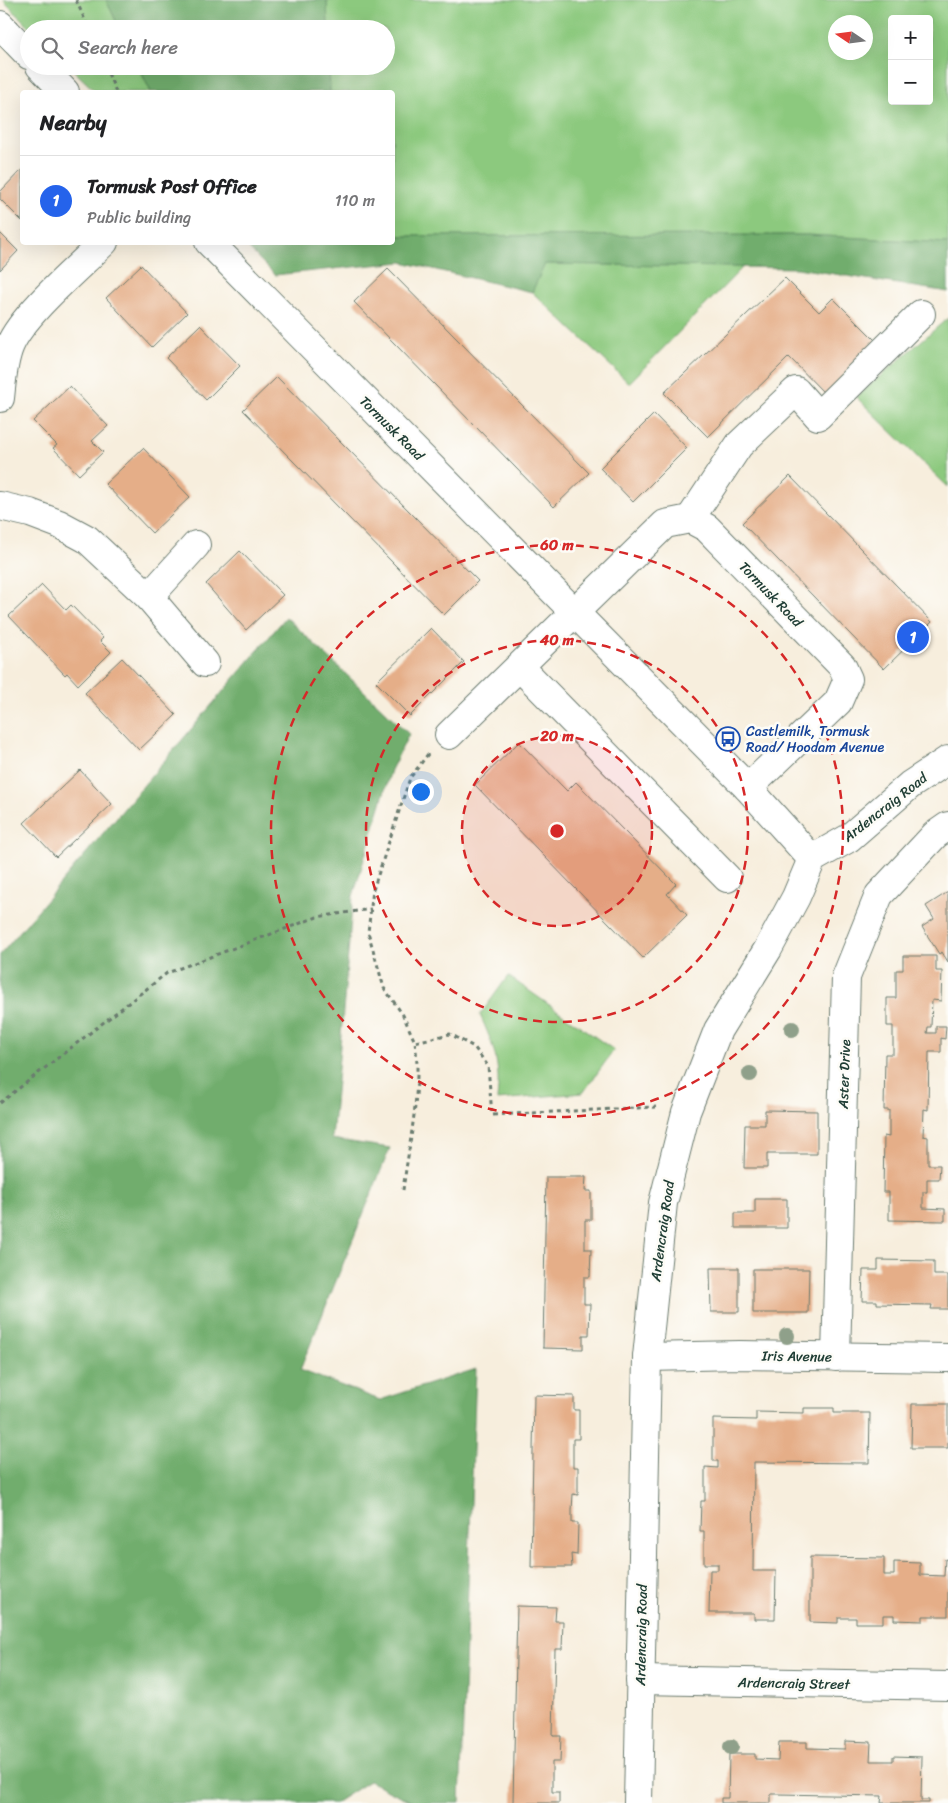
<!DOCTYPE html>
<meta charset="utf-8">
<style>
body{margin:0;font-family:Sriracha,sans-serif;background:#f2f2f2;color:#202124}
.controls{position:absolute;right:15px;top:15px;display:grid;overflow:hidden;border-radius:5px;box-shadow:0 5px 20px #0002}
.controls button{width:45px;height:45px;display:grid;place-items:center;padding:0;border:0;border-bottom:1px solid #e0e0e0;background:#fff;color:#202124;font:25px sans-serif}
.compass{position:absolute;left:828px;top:15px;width:45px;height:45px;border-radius:50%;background:#fff;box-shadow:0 5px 20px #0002;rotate:283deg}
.you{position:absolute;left:420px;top:791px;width:18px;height:18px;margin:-12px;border:4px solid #fff;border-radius:50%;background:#1a73e8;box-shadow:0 0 0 8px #1a73e833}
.badge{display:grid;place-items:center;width:32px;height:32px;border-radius:50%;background:#2563eb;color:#fff;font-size:16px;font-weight:700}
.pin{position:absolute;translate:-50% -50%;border:2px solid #fff;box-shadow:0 1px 5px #0006}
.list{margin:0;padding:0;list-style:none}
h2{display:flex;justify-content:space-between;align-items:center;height:65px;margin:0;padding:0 20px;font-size:21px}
h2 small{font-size:16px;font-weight:400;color:#757577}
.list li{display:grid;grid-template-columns:32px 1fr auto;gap:15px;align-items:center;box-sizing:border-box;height:90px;padding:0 20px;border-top:1px solid #e0e0e0}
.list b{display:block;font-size:19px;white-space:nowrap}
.list p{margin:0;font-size:16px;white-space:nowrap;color:#757577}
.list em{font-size:16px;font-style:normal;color:#757577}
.icon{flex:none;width:28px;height:28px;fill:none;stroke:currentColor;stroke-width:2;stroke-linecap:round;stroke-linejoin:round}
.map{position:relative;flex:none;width:948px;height:1803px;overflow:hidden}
.search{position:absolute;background:#fff;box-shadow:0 5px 20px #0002;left:20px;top:20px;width:375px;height:55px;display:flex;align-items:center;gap:12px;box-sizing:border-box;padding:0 18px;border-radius:28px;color:#757577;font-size:19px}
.panel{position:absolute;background:#fff;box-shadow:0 5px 20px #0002;left:20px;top:90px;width:375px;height:155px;border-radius:5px}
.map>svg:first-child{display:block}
</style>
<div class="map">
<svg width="948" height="1803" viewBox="0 0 948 1803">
<rect width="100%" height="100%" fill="#fdfcf7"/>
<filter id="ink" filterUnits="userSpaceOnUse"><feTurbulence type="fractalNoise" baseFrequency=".02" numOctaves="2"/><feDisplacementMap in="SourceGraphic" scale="10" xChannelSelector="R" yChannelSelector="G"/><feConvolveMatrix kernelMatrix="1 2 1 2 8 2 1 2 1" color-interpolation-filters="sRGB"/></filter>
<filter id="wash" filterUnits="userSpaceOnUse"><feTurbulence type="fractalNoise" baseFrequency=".0096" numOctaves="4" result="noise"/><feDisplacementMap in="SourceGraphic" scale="20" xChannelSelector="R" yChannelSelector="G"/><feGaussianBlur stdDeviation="1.12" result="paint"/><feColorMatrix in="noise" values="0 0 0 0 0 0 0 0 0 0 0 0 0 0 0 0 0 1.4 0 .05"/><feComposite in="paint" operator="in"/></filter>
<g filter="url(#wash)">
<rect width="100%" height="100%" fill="#f7eedd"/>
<g fill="#8cc97e" stroke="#568359" fill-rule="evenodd">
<path d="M3,0h103l14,29h-89z"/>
<path d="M327,0h621v243l-141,-8 -414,1 -1,-144h-62l-1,-26h57v-37h-58zM892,19h37v82h-37zM836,22h30v30h-30z"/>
<path d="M69,66h69l13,26h-55z"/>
<path d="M544,264l199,3 -114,116 -97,-91z"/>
<path d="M948,318v169l-92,-90z"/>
<path d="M508,976l106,74 -31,43 -86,7c4,-35 -3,-54 -17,-85z"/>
</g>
<g fill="#71ad6d" stroke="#487550">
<path d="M106,0h221l1,29h-208z"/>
<path d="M138,66h191l1,26h-179z"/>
<path d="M807,235l141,8v49l-151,-24 -252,-4 -13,28 -130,-30 -127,13 -32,-32 149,-1 1,-6z"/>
<path d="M286,617l123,117 -18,36 -38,126 -21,243 58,9 -90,222 80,30 96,-31 -16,434h-45l-46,-22 -34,22h-335v-848z"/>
</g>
<g id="blocks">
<g fill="#e5ae88">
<path d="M22,169v52l-22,-22v-7z"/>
<path d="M0,233l18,18 -18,19z"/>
<path d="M141,265l46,48 -35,34 -46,-49z"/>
<path d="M388,269l201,204 -35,34 -200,-205z"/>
<path d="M785,278l34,34 14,-14 45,45 -52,52 -37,-38 -81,80 -44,-44z"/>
<path d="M200,325l40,41 -34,34 -40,-42z"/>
<path d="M277,377l201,204 -34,34 -201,-205z"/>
<path d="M70,386l38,40 -16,15 11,11 -24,23 -26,-27 4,-3 -24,-24z"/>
<path d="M654,414l33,34 -54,54 -33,-34z"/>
<path d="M143,448l47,49 -38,36 -47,-49z"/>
<path d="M790,476l142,146 -48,47 -142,-146z"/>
<path d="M240,551l43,44 -37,35 -40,-46z"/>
<path d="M42,585l24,25 5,-5 32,33 -3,3 11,11 -33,33 -11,-12 -2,2 -56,-59z"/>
<path d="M431,628l33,34 -54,54 -34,-34z"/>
<path d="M122,658l54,57 -37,35 -54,-57z"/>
<path d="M519,742l48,49 9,-9 100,102 -9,10 20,21 -44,43 -168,-173z"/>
<path d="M80,770l32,34 -56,53 -32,-34z"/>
<path d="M948,892v70l-6,-10 -3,2 -17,-27 12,-8 -8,-13z"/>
<path d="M903,956h33v15h6l-1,30 -9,-1 -1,27h-3l-1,6h9v-7h10l-1,13 -4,-1v14h-12l-1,58 -4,-1 -1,27 5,1v28h12l-1,14h-12v13h-4v16l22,1v12l-56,-1v-28h-6l1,-56 5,1v-27h-5l1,-56h8v-28h-6v-28h9v-28h7z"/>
<path d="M765,1110l52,1v43h-50v14h-23l1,-43h20z"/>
<path d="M546,1177h40l-1,14h6v29h-6v29h6l-1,28h-6v27h6l-1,31h-6v14l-40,-1z"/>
<path d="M755,1199h32v29h-52v-15h20z"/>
<path d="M878,1260l56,1v14h14v34h-17l1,-4 -55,-1v-3h-15l1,-31h15z"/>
<path d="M710,1268h29v44h-28z"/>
<path d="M753,1269h56l-1,44h-55z"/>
<path d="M534,1395l40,1v14h5v29h-6v28h5v28l-5,-1 -1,16v13h6l-1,32 -6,-1 1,13h-41z"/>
<path d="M912,1404h36v44h-37z"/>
<path d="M804,1408h30v5h36l-1,50 -115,-1 -1,109h23l-1,48h-21v-6h-45l1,-43h8v-6h-14v-33h-4l1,-30h4v-34l13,1v-7h-5v-42l43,1v-8l48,1z"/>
<path d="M810,1557l74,1v17h10v-13l26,1v12l24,1 1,-17 3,1v56h-25v5l-29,-1v-5h-11v8h-27v-5h-18v5l-28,-1z"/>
<path d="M517,1606l39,1 -1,14h8l-1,28h-7l-2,87h8l-1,26h-8v30h7v11h-46z"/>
<path d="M845,1741l26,1 -1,19h23v-5l29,1 -1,43h8v3h-48l1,-7 -104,-2h-7v9h-50v-5h7l1,-44h26v5l23,1 1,-18h28v6l38,1z"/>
</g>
</g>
</g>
<g filter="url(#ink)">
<use href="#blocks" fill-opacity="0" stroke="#6b7b6f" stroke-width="1"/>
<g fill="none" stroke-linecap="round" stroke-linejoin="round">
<g stroke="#6b7b6f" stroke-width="30">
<g id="minor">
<path d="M0,25l29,30"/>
<path d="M40,66l25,26"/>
<path d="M209,242l539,546 64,71"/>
<path d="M0,398c2,-18 3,-37 10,-53 13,-31 69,-78 94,-103"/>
<path d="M0,506l30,7 29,11 28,15 62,58 56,66"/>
<path d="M690,519l49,-74 57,-54 22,25 103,-102"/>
<path d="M149,597l47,-52"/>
<path d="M520,667l207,211"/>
<path d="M449,735l216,-211 25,-5 17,9 135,138 6,13 -10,23 -90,86"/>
<path d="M647,1357l93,-2 208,3"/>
<path d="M836,1357l10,-380 33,-82 56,-60 13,-9"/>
<path d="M640,1680l308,6"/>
<path d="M638,1803l9,-446 16,-154 23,-91 32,-82 50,-81 28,-52 16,-38 37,-21 61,-53 38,-25"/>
</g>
</g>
<g stroke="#6b7b6f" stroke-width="3" stroke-dasharray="4 4" stroke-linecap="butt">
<path d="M76,0l13,29"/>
<path d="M105,66l11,26"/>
<path d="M428,754l-18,24 -37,112 -5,42 16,56 19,27 12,27 35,-8 24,13 14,19 4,49 164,-8"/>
<path d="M0,1103l167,-130 150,-56 54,-8"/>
<path d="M403,1190c6,-46 19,-102 12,-148"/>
</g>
<use href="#minor" stroke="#fff" stroke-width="28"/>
</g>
<g fill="#8fa08a">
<circle cx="792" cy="1029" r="8"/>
<circle cx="750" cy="1074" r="8"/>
<circle cx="787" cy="1336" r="8"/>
<circle cx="731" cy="1747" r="8"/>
</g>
</g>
<circle cx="557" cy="831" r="95" fill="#d62828" fill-opacity=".12"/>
<g fill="none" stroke="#d62828" stroke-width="2.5" stroke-dasharray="9 6">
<circle cx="557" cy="831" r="95"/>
<circle cx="557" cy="831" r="191"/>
<circle cx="557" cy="831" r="286"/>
</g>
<defs>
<g id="bus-ring" transform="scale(1.25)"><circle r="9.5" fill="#fdfcf7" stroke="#1a4fb4" stroke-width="1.5"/><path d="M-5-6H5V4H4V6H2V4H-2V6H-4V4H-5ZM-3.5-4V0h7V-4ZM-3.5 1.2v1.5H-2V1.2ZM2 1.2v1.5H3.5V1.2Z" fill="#1a4fb4"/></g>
</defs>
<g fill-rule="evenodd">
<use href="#bus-ring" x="728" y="739"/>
</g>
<g text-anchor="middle" stroke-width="5" stroke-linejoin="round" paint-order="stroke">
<g font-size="14" fill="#1f3d34" stroke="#fdfcf7">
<text transform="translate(392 428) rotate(45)" y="5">Tormusk Road</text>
<text transform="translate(771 594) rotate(46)" y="5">Tormusk Road</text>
<text transform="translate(885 807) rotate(-38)" y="5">Ardencraig Road</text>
<text transform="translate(844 1074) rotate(-88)" y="5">Aster Drive</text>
<text transform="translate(662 1231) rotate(-82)" y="5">Ardencraig Road</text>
<text transform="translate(797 1356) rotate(1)" y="5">Iris Avenue</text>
<text transform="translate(641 1635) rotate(-89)" y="5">Ardencraig Road</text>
<text transform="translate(794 1683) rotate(1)" y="5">Ardencraig Street</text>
</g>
<g font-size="14" fill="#164399" stroke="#fdfcf7" text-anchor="start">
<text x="746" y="736">Castlemilk, Tormusk<tspan x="746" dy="16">Road/ Hoodam Avenue</tspan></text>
</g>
</g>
<circle cx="557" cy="831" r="8" fill="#d62828" stroke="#fdfcf7" stroke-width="2.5"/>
<g font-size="15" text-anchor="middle" font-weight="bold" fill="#d62828" stroke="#fdfcf7" stroke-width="5" stroke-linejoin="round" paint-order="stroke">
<text x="557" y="550">60 m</text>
<text x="557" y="645">40 m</text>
<text x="557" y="741">20 m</text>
</g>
</svg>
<div class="controls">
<button>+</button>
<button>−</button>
</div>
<svg class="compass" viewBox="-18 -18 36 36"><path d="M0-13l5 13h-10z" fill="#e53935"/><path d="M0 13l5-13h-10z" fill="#757577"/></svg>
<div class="you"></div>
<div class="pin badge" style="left:913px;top:637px">1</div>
<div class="search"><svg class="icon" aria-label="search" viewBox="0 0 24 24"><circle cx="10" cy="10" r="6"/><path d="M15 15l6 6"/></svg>Search here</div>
<section class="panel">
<h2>Nearby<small></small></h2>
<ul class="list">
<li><span class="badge">1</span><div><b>Tormusk Post Office</b><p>Public building</p></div><em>110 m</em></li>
</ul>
</section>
</div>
